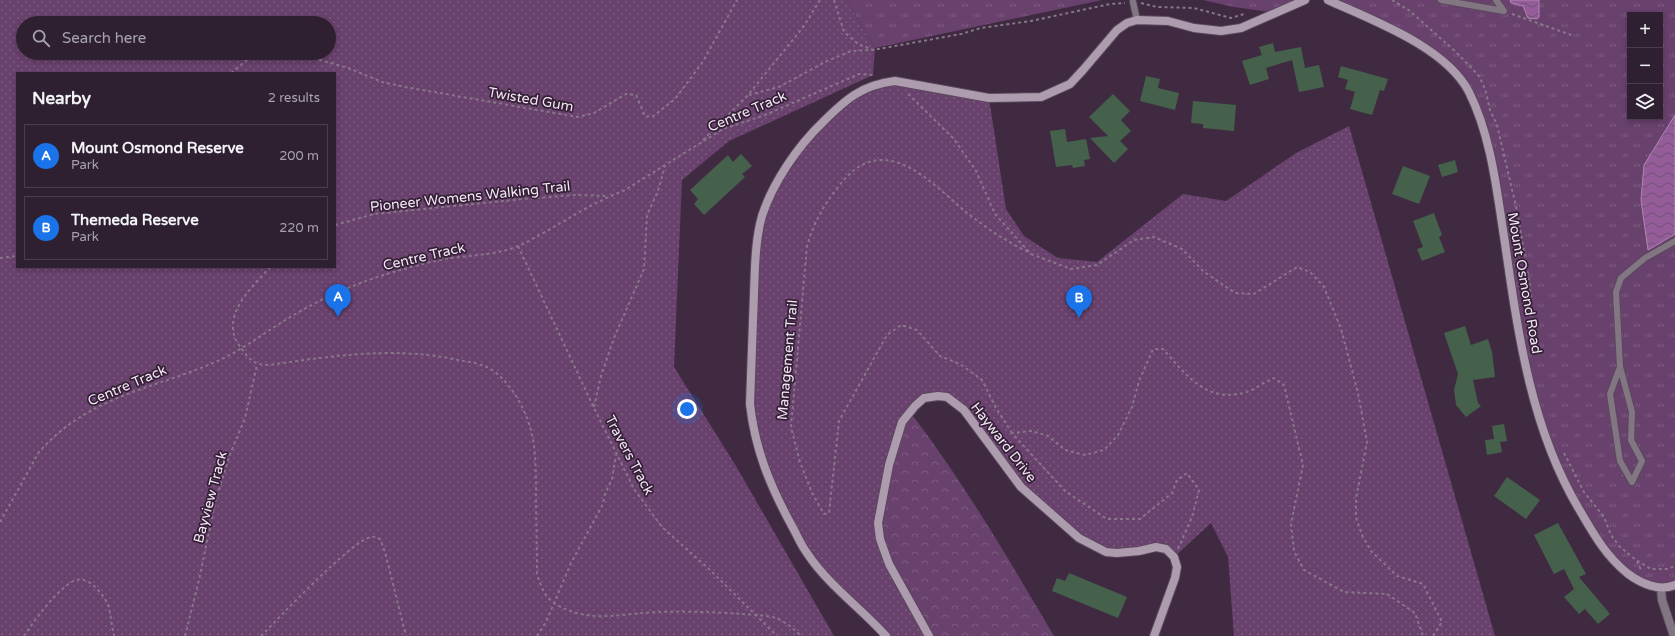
<!DOCTYPE html>
<meta charset="utf-8">
<style>
body{margin:0;font-family:"Varela Round",sans-serif;background:#3b2d3d;color:#f1f3f6}
.controls{position:absolute;right:12px;top:12px;display:grid;overflow:hidden;border-radius:0px;box-shadow:0 2px 6px #0003}
.controls button{width:36px;height:36px;display:grid;place-items:center;padding:0;border:0;border-bottom:1px solid #4a3e4d;background:#2f2031;color:#f1f3f6;font:20px sans-serif}
.you{position:absolute;left:687px;top:409px;width:14px;height:14px;margin:-10px;border:3px solid #fff;border-radius:50%;background:#1a73e8;box-shadow:0 0 0 6px #1a73e833}
.badge{display:grid;place-items:center;width:26px;height:26px;border-radius:50%;background:#1a73e8;color:#fff;font-size:13px;font-weight:700}
.pin{position:absolute;translate:-50% -33px;filter:drop-shadow(0 1px 2px #0008)}
.pin::after{content:'';position:absolute;top:21px;width:14px;height:12px;background:inherit;clip-path:polygon(0 0,100% 0,50% 100%)}
.list{margin:0;padding:0;list-style:none}
h2{display:flex;justify-content:space-between;align-items:center;height:52px;margin:0;padding:0 16px;font-size:17px}
h2 small{font-size:13px;font-weight:400;color:#a7a3ab}
.list li{display:grid;grid-template-columns:26px 1fr auto;gap:12px;align-items:center;box-sizing:border-box;height:64px;margin:0 8px 8px;padding:0 8px;border:1px solid #4a3e4d;border-radius:0px}
.list b{display:block;font-size:15px;white-space:nowrap}
.list p{margin:0;font-size:13px;white-space:nowrap;color:#a7a3ab}
.list em{font-size:13px;font-style:normal;color:#a7a3ab}
.icon{flex:none;width:22px;height:22px;fill:none;stroke:currentColor;stroke-width:2;stroke-linecap:round;stroke-linejoin:round}
.map{position:relative;flex:none;width:1675px;height:636px;overflow:hidden}
.search{position:absolute;background:#2f2031;box-shadow:0 2px 6px #0003;left:16px;top:16px;width:320px;height:44px;display:flex;align-items:center;gap:10px;box-sizing:border-box;padding:0 14px;border-radius:22px;color:#a7a3ab;font-size:15px}
.panel{position:absolute;background:#2f2031;box-shadow:0 2px 6px #0003;left:16px;top:72px;width:320px;height:196px;border-radius:0px}
.map>svg:first-child{display:block}
</style>
<div class="map">
<svg width="1675" height="636" viewBox="0 0 1675 636">
<defs>
<pattern id="grass-tufts" width="24" height="20" patternUnits="userSpaceOnUse"><rect width="24" height="20" fill="#68416c"/><path d="M3 7l-1-3M5 7V3M7 7l1-3M15 17l-1-3M17 17v-4M19 17l1-3" fill="none" stroke="#7e5c82"/></pattern>
<pattern id="forest-crowns" width="20" height="18" patternUnits="userSpaceOnUse"><rect width="20" height="18" fill="#68416c"/><path d="M2 6a3 3 0 1 1 6 0M12 15a3 3 0 1 1 6 0" fill="none" stroke="#7e5c82"/></pattern>
<pattern id="park-dots" width="8" height="8" patternUnits="userSpaceOnUse"><rect width="8" height="8" fill="#68416c"/><path d="M2 2h.1M6 6h.1" fill="none" stroke="#7e5c82" stroke-width="1.8" stroke-linecap="round"/></pattern>
<pattern id="water-waves" width="16" height="10" patternUnits="userSpaceOnUse"><rect width="16" height="10" fill="#945d9a"/><path d="M0 5q4-4 8 0t8 0" fill="none" stroke="#6e5172"/></pattern>
</defs>
<rect width="100%" height="100%" fill="#3f2a41"/>
<g fill="url(#grass-tufts)" fill-rule="evenodd">
<path d="M846,0h256l-227,48z"/>
<path d="M1203,0h102l-27,13 -44,-6z"/>
<path d="M1328,0h347v585l-27,1 -37,-26 -47,-75 -31,-86 -43,-241 -22,-67 -36,-38zM1630,15h30v102h-30z"/>
</g>
<path fill="url(#forest-crowns)" d="M784,403l126,9c54,70 99,148 144,224h-168z"/>
<g fill="url(#park-dots)" fill-rule="evenodd">
<path d="M0,0h846l29,48 -2,27 -144,66 -47,39 -8,187 62,99 98,170h-834zM23,23h306v30h-306zM17,73h318v194h-318z"/>
<path d="M895,81l94,17 17,111 18,27 34,22 39,4 86,-68 43,7 70,-48 53,-27 146,510h-261l-6,-79 -17,-34 -37,34 -8,-8 -27,2 -42,-3 -76,-61 -65,-84 -26,-7 -28,26 -13,43 -9,74 49,97h-43l-79,-83 -46,-95 -11,-54 12,-189 20,-40 58,-70 39,-22z"/>
</g>
<g fill="url(#water-waves)" stroke="#b186b5">
<path d="M1510,0h29v17l-2,2 -9,-1 -5,-12 -12,-3z"/>
<path d="M1675,115v119l-27,16 -7,-50 3,-35z"/>
</g>
<g fill="#45614b">
<path d="M1273,43l2,9 26,-5 4,21 14,-3 5,22 -25,5 -7,-32 -26,8 3,11 -19,6 -8,-24 20,-6 -3,-8z"/>
<path d="M1341,66l47,13 -4,12 -4,-1 -8,25 -22,-6 5,-17 -10,-3 3,-9 -10,-3z"/>
<path d="M1146,76l14,3 -2,9 21,5 -4,17 -35,-9z"/>
<path d="M1113,94l17,17 -9,9 10,11 -11,10 8,8 -14,14 -24,-25 18,-2 -19,-19z"/>
<path d="M1193,101l43,4 -2,26 -31,-3v-4l-12,-1z"/>
<path d="M1065,129l2,13 19,-3 4,20 -6,1 1,6 -12,2 -1,-3 -16,2 -6,-36z"/>
<path d="M741,154l11,12 -10,8 3,3 -41,38 -10,-11 4,-5 -8,-9 38,-35 5,7z"/>
<path d="M1455,160l3,12 -16,5 -4,-12z"/>
<path d="M1403,166l27,10 -11,28 -27,-10z"/>
<path d="M1434,213l8,22 -3,2 6,15 -23,9 -5,-12 6,-2 -10,-26z"/>
<path d="M1465,326l6,19 17,-6 4,13 3,25 -22,3 5,23 3,3 -15,11 -10,-12 -2,-15 4,-16 -14,-41z"/>
<path d="M1504,424l3,17 -7,1 2,10 -15,3 -2,-15 9,-1 -2,-13z"/>
<path d="M1507,477l33,23 -14,19 -32,-23z"/>
<path d="M1558,523l28,51 -7,3 31,37 -12,10 -13,-15 -6,5 -15,-17 10,-8 -10,-20 -10,5 -20,-39z"/>
<path d="M1069,573l58,24 -9,21 -66,-27 5,-13 8,3z"/>
</g>
<g fill="none" stroke-linecap="round" stroke-linejoin="round">
<g stroke="#5c485e" stroke-width="8">
<g id="lane">
<path d="M1441,0l63,11 -8,-11"/>
<path d="M1133,2l4,18"/>
<path d="M1620,367l-10,27 10,67 12,21 10,-21 -11,-21 1,-28 -12,-45 -4,-75 5,-14 24,-20 30,-17"/>
</g>
</g>
<g stroke="#5c485e" stroke-width="10">
<path id="street" d="M1661,588l1,12 12,36"/>
</g>
<g stroke="#5c485e" stroke-width="10">
<g id="secondary">
<path d="M1328,0c44,20 118,47 141,92 23,46 28,101 36,151 13,90 26,186 74,266 14,24 26,46 48,64 13,10 32,19 48,12"/>
<path d="M886,636c-25,-28 -58,-51 -79,-83 -6,-8 -10,-18 -15,-27 -22,-40 -37,-77 -42,-122 1,-37 3,-73 4,-110 1,-26 1,-53 8,-78 11,-34 36,-70 61,-94 23,-23 39,-37 72,-41l94,17 52,-1 29,-13 13,-14 34,-40 10,-7 10,-3 31,1 26,7 27,3 20,-3 64,-28"/>
<path d="M929,636l-40,-72 -9,-25 -2,-16 11,-58 13,-43 13,-16 9,-8 14,-2 9,1 17,13 57,77 58,51 27,14 11,1 22,-2 17,-4 10,2 8,8 3,10 -2,11 -21,58"/>
</g>
</g>
<g stroke="#88768a" stroke-width="2" stroke-dasharray="3 3" stroke-linecap="butt">
<path d="M834,0l10,32 14,12 15,6 88,-16 20,-6 50,-7 79,-17 15,-1"/>
<path d="M1392,0l18,11 46,41 23,24 6,13 5,21 7,15 20,86 13,75 1,51"/>
<path d="M1141,3l16,4 37,1 37,10 13,-4"/>
<path d="M1512,14l62,22"/>
<path d="M296,53l55,16 31,13 23,5 173,30 16,-4 32,-19 10,1 9,21 7,1 23,-18 27,-36 35,-63"/>
<path d="M231,73l22,-18 6,-2"/>
<path d="M908,94l46,45 22,32 19,43 36,40 40,15 26,-4 37,-25 20,-3 28,12 21,22 32,22 19,1 43,-27 13,5 14,15 17,42 17,64 9,49 -11,56v20l6,17 9,16 26,25 26,8 19,38 -9,14"/>
<path d="M749,95l30,-8 48,-26 24,-10 20,-1"/>
<path d="M703,140l45,-45 56,-69 16,-26"/>
<path d="M335,225l39,-11 149,-15 52,-4 32,1"/>
<path d="M518,246l76,162 40,81 28,38 48,43 67,66"/>
<path d="M0,258l17,-2"/>
<path d="M270,267c-16,18 -43,42 -36,68 1,5 5,10 8,14 7,11 13,16 27,16 63,-9 126,-19 189,-5 12,2 27,4 37,12 20,16 33,42 38,67 3,18 3,37 3,55 0,27 1,54 1,81 4,10 7,22 17,28 33,21 65,11 101,9 29,-1 59,0 88,2 10,1 23,1 33,4 10,4 18,11 25,18"/>
<path d="M594,407l7,-31 13,-38 30,-69 3,-54 11,-24 7,-25"/>
<path d="M1012,433l-16,-25 -14,-28 -22,-16 -20,-8 -23,-26 -16,-5 -14,10 -48,86 -10,92 -5,1 -12,-21 -12,-31 -9,-35 16,-181c7,-24 15,-38 31,-59 44,-59 89,-8 128,25 21,17 40,29 64,41"/>
<path d="M1564,453l20,39 20,25 7,18 8,11 17,14 15,9h16l8,-3"/>
<path d="M0,522l39,-70c53,-60 121,-63 187,-95 23,-12 44,-28 66,-41 32,-19 69,-35 105,-45 17,-5 36,-10 54,-13 22,-3 46,-3 67,-12 10,-4 19,-10 29,-15 25,-15 50,-30 78,-41l98,-61 42,-14 94,-41 15,1"/>
<path d="M1178,549l14,-32 7,-27 -12,-17 -10,7 -5,13 -32,26h-33l-42,-28 -53,-58 20,-2 16,5 17,14 20,5 19,-5 14,-15 14,-28 7,-26 14,-32h10c24,27 44,55 84,43 9,-3 18,-11 27,-14l10,7 19,80 -12,59 3,27 10,19 40,22 43,2 28,19 8,23"/>
<path d="M1637,561l4,9"/>
<path d="M24,636c9,-14 37,-52 52,-56 14,-4 30,17 33,28 2,9 3,19 5,28"/>
<path d="M185,636l14,-56 16,-77 14,-46 16,-39 12,-53"/>
<path d="M261,636c18,-18 91,-96 110,-99 3,-1 6,1 9,2l5,13 21,84"/>
<path d="M537,636l9,-14 25,-59 32,-59 2,-10 7,-15 4,-24"/>
</g>
<use href="#lane" stroke="#817682" stroke-width="6"/>
<use href="#street" stroke="#817682" stroke-width="8"/>
<use href="#secondary" stroke="#ad9cae" stroke-width="8"/>
</g>
<g text-anchor="middle" stroke-width="3.5" stroke-linejoin="round" paint-order="stroke">
<g font-size="14" fill="#f4e6f5" stroke="#342036">
<text transform="translate(531 99) rotate(10)" y="5">Twisted Gum</text>
<text transform="translate(747 111) rotate(-23)" y="5">Centre Track</text>
<text transform="translate(470 196) rotate(-6)" y="5">Pioneer Womens Walking Trail</text>
<text transform="translate(424 256) rotate(-13)" y="5">Centre Track</text>
<text transform="translate(1525 283) rotate(80)" y="5">Mount Osmond Road</text>
<text transform="translate(787 360) rotate(-85)" y="5">Management Trail</text>
<text transform="translate(127 385) rotate(-23)" y="5">Centre Track</text>
<text transform="translate(1004 442) rotate(52)" y="5">Hayward Drive</text>
<text transform="translate(630 455) rotate(62)" y="5">Travers Track</text>
<text transform="translate(210 497) rotate(-75)" y="5">Bayview Track</text>
</g>
</g>
</svg>
<div class="controls">
<button>+</button>
<button>−</button>
<button><svg class="icon" aria-label="layers" viewBox="0 0 24 24"><path d="M12 4l9 5-9 5-9-5zM3 14l9 5 9-5"/></svg></button>
</div>
<div class="you"></div>
<div class="pin badge" style="left:338px;top:317px">A</div>
<div class="pin badge" style="left:1079px;top:318px">B</div>
<div class="search"><svg class="icon" aria-label="search" viewBox="0 0 24 24"><circle cx="10" cy="10" r="6"/><path d="M15 15l6 6"/></svg>Search here</div>
<section class="panel">
<h2>Nearby<small>2 results</small></h2>
<ul class="list">
<li><span class="badge">A</span><div><b>Mount Osmond Reserve</b><p>Park</p></div><em>200 m</em></li>
<li><span class="badge">B</span><div><b>Themeda Reserve</b><p>Park</p></div><em>220 m</em></li>
</ul>
</section>
</div>
